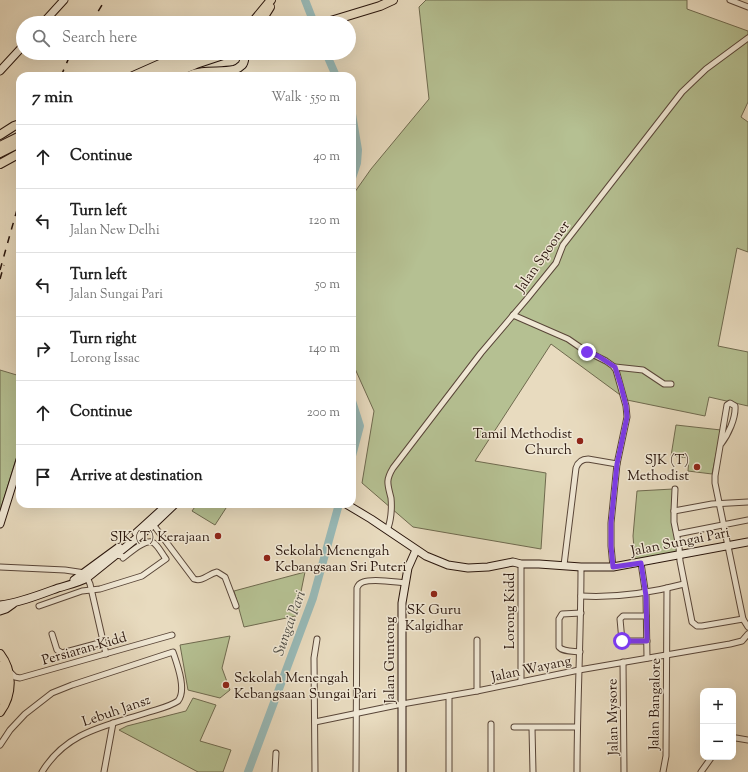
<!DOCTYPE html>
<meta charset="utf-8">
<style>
body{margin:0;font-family:"Sorts Mill Goudy",serif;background:#f6f6f6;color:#222}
.controls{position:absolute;right:12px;bottom:12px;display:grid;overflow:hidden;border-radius:8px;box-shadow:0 4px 16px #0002}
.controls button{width:36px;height:36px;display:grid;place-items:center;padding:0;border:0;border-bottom:1px solid #e0e0e0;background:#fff;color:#222;font:20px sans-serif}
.stop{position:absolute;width:12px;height:12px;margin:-9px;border:3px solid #7c3aed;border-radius:50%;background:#fff}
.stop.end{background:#7c3aed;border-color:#fff;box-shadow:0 1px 4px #0008}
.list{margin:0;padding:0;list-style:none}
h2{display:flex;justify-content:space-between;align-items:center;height:52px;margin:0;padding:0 16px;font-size:17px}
h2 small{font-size:13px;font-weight:400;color:#767676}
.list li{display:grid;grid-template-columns:26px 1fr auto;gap:12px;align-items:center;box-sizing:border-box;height:64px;padding:0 16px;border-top:1px solid #e0e0e0}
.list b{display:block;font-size:15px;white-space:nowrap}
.list p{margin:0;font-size:13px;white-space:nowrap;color:#767676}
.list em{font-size:13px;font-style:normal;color:#767676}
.icon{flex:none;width:22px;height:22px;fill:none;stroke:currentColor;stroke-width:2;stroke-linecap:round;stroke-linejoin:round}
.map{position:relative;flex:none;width:748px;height:772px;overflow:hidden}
.search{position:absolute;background:#fff;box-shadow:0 4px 16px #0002;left:16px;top:16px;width:340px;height:44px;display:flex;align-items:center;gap:10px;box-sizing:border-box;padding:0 14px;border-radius:22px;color:#767676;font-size:15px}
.panel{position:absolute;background:#fff;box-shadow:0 4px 16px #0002;left:16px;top:72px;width:340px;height:436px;border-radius:12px}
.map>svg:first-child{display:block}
</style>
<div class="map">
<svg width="748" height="772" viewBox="0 0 748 772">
<rect width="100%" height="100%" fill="#e8dbbf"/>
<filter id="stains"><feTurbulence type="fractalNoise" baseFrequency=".005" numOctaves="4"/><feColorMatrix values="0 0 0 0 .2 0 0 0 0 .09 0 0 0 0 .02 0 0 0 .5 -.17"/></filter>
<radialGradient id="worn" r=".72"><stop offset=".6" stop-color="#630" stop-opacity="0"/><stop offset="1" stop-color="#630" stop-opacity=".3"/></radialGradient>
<g fill="#b5c092" stroke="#6f6a4f">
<path d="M426,0h261v9l61,22v71l-7,15 7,5v130l-11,-4 -19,98 30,6v54l-39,-9 -4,19 -78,-16 -76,-56 -76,117 71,12 -5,76 -128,-22 -51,-44 12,-72 -22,-49v-166l19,-27 58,-70 -10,-92z"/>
<path d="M0,370l20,6v70l-20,65z"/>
<path d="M676,425l45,5 -9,44 -24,-3 1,-13 -18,-2z"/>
<path d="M673,489l4,64 -42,8 -2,-25 4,-45z"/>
<path d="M197,504h30l1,1 -13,20 -23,-14z"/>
<path d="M305,572l-9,44 -52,11 -10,-36z"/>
<path d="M230,636l-8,32 8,22 -10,8 -32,-8 -8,-45z"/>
<path d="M193,698l23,7 -16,36 31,9 -8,22h-25l-79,-42 8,-4 59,-15z"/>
</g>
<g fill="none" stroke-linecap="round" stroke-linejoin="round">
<g stroke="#98bab8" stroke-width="8">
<path d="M305,0l9,23"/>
<path d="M326,53l10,23"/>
<path d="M352,114l6,36 -1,13 -5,15"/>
<path d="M352,401l8,25 -8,30"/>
<path d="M248,772l65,-174 26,-94"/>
</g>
<g stroke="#594639" stroke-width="7">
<g id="street">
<path d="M730,0l18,7"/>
<path d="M513,315l55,24 16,11 22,11 7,5 3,4 10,36 1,11 -10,47 -6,59v23l2,21"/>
<path d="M615,367l28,3 21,14h7"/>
<path d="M721,444c7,-9 15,-26 14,-38l-5,-3 -3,2 -12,71v7l28,136 5,8"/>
<path d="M675,489l-1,22v11l5,25 1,14 12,61 5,4h5l41,-7"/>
<path d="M674,511l38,-7 36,-2"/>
<path d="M152,523l42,56c9,3 14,-5 23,-7l8,5 11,29"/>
<path d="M387,530c4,-8 5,-22 4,-32 -3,-13 -6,-17 2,-30l88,-115 45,-53 30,-37 7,-18 119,-153 24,-23 42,-31"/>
<path d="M677,534l71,-14"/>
<path d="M641,563l5,33 1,62"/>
<path d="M521,564v118"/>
<path d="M564,565l12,-97c2,-6 6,-9 12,-9l29,5"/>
<path d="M0,567l65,3 20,3 5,11 16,70"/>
<path d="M581,596c35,2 69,-3 103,-12"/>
<path d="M39,606l43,-15 18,-2 42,-13 24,-17c-4,-5 -7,-12 -12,-16 -8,-6 -24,10 -31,15l-1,-2 -6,-1"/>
<path d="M646,616h-23l-3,3 2,22h25"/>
<path d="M52,634l5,16 5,3 41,-11"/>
<path d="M477,640v51"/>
<path d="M580,652c-6,-1 -17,0 -21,-5v-28l3,-5 19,-1"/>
<path d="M623,662l1,110"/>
<path d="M10,672l5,5 5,1 152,-43"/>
<path d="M449,696v76"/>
<path d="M315,722l87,-18 75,-13 102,-21 151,-26 12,-3 6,-7"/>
<path d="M514,727h63"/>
<path d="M532,728l1,44"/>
<path d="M736,738l12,2"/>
<path d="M0,745l10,-15 15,-16 27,-21 20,-8 101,-33c4,12 14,38 5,49 -9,6 -20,8 -29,11 -43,14 -82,19 -107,60"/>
<path d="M104,772l9,-49"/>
<path d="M275,772l1,-19"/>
<path d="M315,772l-1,-114 3,-19"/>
<path d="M356,772l1,-184c1,-3 3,-5 6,-6 11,-4 31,0 42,1"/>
<path d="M491,772v-48"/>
<path d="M577,772c0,-68 4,-137 4,-205"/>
<path d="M663,772l3,-16 1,-168"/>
<path d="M701,772l10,-14"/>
</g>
</g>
<g stroke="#29150c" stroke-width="9">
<g id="secondary">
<path d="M43,23l21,-23"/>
<path d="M0,71l23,-25"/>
<path d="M346,504l25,15 55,37 22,9 20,3 20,-1 25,-5 8,2h18l42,3h32l135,-25"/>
<path d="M0,524l20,-64"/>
<path d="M136,533l32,-29"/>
<path d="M74,580l45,-33"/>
<path d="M0,605c19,-2 39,-10 58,-17 10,-3 20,-5 29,-10l66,-53 22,-21"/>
<path d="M0,611l6,-2 7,-5"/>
<path d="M402,772v-169l6,-35 8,-18"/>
</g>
</g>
<g stroke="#29150c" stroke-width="10">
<g id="primary">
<path d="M252,23l19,-23"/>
<path d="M265,23v-8l5,-8"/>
<path d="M324,23l56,-17 13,-6"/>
<path d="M133,76l52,-23"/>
<path d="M150,76l53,-23"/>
<path d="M168,76l28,-12 33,-11"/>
<path d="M188,76c15,-7 31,-3 46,-6 3,-1 6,-3 8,-5 3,-3 2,-8 3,-12"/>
<path d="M0,135l14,-9 6,-2"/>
<path d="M0,146l20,-10"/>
<path d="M0,153l20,-10"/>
<path d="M0,164l20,-11"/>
<path d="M0,654c13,17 13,40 0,58"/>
<path d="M0,666c5,12 4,22 0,34"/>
</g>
</g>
<use href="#street" stroke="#f0e8d5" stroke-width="5"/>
<use href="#secondary" stroke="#f0e8d5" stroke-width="7"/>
<use href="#primary" stroke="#e8dbbf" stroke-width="8"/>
<g stroke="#29150c" stroke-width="1.5" stroke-dasharray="7 7" stroke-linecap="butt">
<path d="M91,23l14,-23"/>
<path d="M61,76l10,-23"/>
<path d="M0,270l20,-71"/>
<path d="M0,279l4,-14"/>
</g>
</g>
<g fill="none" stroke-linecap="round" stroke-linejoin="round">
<path stroke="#7c3aed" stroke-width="5" d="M587,352l11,4 17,11 6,19 5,20 1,11 -10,47 -6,59v23l2,21 28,-4 5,33 1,45h-25"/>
</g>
<g fill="#8f2418" stroke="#f0e8d5" stroke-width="1.5">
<circle cx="580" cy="441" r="4"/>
<circle cx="697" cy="467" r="4"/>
<circle cx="218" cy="536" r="4"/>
<circle cx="267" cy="558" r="4"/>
<circle cx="434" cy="594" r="4"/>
<circle cx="226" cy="685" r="4"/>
</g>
<g text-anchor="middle" stroke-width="3" stroke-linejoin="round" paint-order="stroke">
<g font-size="14" fill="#29150c" stroke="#f0e8d5">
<text transform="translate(542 256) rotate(-55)" y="5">Jalan Spooner</text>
<text transform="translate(680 541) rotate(-11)" y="5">Jalan Sungai Pari</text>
<text transform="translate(509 611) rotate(-90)" y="5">Lorong Kidd</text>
<text transform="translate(84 648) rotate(-16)" y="5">Persiaran Kidd</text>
<text transform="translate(389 660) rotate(-90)" y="5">Jalan Guntong</text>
<text transform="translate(531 668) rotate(-12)" y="5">Jalan Wayang</text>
<text transform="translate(654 704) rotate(-89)" y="5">Jalan Bangalore</text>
<text transform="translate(116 710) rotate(-19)" y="5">Lebuh Jansz</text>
<text transform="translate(612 717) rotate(-91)" y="5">Jalan Mysore</text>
</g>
<g font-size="14" fill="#29150c" stroke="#f0e8d5" text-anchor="end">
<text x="572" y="438">Tamil Methodist<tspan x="572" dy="16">Church</tspan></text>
<text x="689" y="464">SJK (T)<tspan x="689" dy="16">Methodist</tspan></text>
<text x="210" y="541">SJK (T) Kerajaan</text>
<text x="275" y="555" text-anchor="start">Sekolah Menengah<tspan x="275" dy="16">Kebangsaan Sri Puteri</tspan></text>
<text x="434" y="614" text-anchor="middle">SK Guru<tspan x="434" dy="16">Kalgidhar</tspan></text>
<text x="234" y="682" text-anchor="start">Sekolah Menengah<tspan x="234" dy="16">Kebangsaan Sungai Pari</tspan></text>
</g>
<g font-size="15" font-style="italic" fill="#504f48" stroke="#f0e8d5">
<text transform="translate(289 623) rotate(-70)" y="5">Sungai Pari</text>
</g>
</g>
<rect width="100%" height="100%" filter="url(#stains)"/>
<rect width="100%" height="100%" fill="url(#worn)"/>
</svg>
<div class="controls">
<button>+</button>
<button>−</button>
</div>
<div class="stop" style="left:622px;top:641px"></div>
<div class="stop end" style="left:587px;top:352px"></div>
<div class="search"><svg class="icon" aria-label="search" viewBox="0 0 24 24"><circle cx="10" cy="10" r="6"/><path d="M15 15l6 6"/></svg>Search here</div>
<section class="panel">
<h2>7 min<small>Walk · 550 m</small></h2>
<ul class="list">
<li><svg class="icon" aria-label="ahead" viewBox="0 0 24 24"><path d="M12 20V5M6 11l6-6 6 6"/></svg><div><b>Continue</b></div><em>40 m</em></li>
<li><svg class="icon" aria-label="left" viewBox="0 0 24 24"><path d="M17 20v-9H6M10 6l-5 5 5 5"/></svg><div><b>Turn left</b><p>Jalan New Delhi</p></div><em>120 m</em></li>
<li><svg class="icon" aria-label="left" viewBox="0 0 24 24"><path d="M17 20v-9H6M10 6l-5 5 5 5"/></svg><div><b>Turn left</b><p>Jalan Sungai Pari</p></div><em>50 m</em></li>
<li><svg class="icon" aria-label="right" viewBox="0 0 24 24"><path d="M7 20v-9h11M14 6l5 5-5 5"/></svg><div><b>Turn right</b><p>Lorong Issac</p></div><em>140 m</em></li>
<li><svg class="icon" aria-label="ahead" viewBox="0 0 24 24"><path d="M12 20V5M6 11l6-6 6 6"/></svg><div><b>Continue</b></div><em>200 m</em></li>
<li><svg class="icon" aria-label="arrive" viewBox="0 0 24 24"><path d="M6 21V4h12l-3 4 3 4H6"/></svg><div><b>Arrive at destination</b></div></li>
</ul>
</section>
</div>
